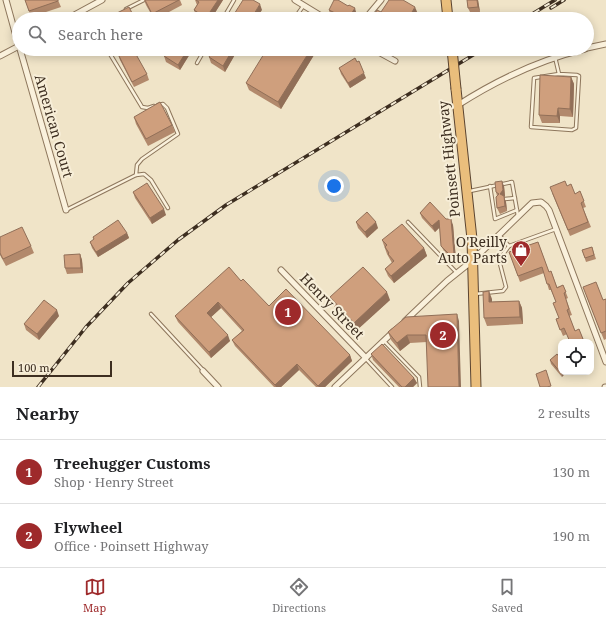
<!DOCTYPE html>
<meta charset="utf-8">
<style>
body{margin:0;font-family:"Noto Serif",serif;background:#f2f2f2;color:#202124}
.controls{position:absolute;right:12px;bottom:12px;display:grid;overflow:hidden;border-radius:8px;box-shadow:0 2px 10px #0003}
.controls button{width:36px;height:36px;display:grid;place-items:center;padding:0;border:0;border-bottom:1px solid #e0e0e0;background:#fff;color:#202124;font:20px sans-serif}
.scale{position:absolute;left:12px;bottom:10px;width:100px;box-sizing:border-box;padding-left:4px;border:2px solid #3d2e20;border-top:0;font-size:11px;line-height:14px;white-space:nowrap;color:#3d2e20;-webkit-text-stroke:3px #f7eed8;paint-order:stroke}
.you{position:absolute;left:334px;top:186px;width:14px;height:14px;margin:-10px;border:3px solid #fff;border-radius:50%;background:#1a73e8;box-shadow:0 0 0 6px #1a73e833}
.badge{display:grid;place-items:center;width:26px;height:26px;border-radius:50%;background:#9e2a2b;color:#fff;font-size:13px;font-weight:700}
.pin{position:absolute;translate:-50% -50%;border:2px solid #fff;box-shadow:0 1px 4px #0006}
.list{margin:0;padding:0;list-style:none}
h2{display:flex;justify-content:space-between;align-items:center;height:52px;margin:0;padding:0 16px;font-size:17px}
h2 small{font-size:13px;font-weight:400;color:#757577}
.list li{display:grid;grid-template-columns:26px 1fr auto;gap:12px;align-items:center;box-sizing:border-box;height:64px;padding:0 16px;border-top:1px solid #e0e0e0}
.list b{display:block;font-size:15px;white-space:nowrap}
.list p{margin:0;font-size:13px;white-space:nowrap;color:#757577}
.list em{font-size:13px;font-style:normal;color:#757577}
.icon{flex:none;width:22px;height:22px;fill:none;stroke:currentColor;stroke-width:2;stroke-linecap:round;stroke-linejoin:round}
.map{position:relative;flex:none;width:606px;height:387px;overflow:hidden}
.search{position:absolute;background:#fff;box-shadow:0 2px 10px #0003;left:12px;right:12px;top:12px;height:44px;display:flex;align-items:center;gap:10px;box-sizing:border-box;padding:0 14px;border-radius:22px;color:#757577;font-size:15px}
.sheet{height:180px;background:#fff}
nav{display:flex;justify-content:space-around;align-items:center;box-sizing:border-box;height:56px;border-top:1px solid #e0e0e0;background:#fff;font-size:11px;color:#757577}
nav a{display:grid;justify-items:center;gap:2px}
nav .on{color:#9e2a2b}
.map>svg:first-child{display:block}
</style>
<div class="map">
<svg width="606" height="387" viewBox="0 0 606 387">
<rect width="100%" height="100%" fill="#f0e4c8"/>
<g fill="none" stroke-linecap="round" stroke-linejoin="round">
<g stroke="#8d765c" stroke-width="4.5">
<g id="service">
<path d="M126,9l18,-9"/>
<path d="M83,11l5,8"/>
<path d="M223,19l11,-19"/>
<path d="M294,19l10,-14"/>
<path d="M107,49l35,58 6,1 6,-2"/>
<path d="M555,57l4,17 18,1 2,1 -3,52 -4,2 -41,-3 3,-49 25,-4"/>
<path d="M197,63l8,-14"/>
<path d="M158,105l5,-1 4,4 11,26 -36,25 -5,6 -1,10 8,-1 7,6 17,28"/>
<path d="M490,186l5,33 22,-9"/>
<path d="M470,191l42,-9 6,34"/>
<path d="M505,199l10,-1"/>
<path d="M66,210l70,-35"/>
<path d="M408,222l49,51"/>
<path d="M499,235l10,11"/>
<path d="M475,294l28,-3 3,-4 -7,-27 10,-14 47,-17"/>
<path d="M151,314l52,56"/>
<path d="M384,341l35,36 1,10"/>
<path d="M366,359l26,28"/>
</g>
</g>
<g stroke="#8d765c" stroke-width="7">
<g id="minor">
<path d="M6,0l13,47"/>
<path d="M295,0l31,19"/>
<path d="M67,19l35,-19"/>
<path d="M365,19l16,-19"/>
<path d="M587,48l19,-4"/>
<path d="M20,49l46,161"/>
<path d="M373,49l22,12"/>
<path d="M0,56l19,-10"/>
<path d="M458,105c39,-25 81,-45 127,-56"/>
<path d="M281,270l85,88"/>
<path d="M405,321l42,-40 25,-20 60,-58 9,-1 5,4 3,4 57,152"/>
<path d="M203,371l15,16"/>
<path d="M335,387l58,-55"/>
<path d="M605,387h1"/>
</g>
</g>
<g stroke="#5b4430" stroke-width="11">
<g id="trunk">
<path d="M446,0l2,19"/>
<path d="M456,89l16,150 4,148"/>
</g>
</g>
<use href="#service" stroke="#faf1dc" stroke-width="2.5"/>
<use href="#minor" stroke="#faf1dc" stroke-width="5"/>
<use href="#trunk" stroke="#eabe7c" stroke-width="9"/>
<g stroke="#3d2e20" stroke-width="3.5">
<g id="rail">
<path d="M551,8l13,-8"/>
<path d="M524,19l31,-19"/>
<path d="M38,387l48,-60 42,-44 50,-43 48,-35 257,-156"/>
</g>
</g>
<use href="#rail" stroke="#f7eed8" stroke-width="2" stroke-dasharray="6" stroke-linecap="butt"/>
<g stroke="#5b4430" stroke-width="11" stroke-linecap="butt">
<path id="trunk-bridge" d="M452,49l4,40"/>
</g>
<use href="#trunk-bridge" stroke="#eabe7c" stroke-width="9"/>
</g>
<g fill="#b2896c">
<path d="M25,0h33l3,7 -30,10z"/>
<path d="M144,0h36l2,5 -26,14h-2l-8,-14z"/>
<path d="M195,0h28l-12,19h-9l-6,-3 -2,-6 3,-5z"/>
<path d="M467,0h11l2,12 -9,2 -3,-6z"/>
<path d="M348,6l8,6 -4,7h-11l-11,-5 -1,-4z"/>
<path d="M168,49h25l-13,21 -14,-8 -2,-6z"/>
<path d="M214,49h22l1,2 -12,21 -14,-9 -2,-6z"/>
<path d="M386,49h10l-3,5z"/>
<path d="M118,54l29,20 2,6 -15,7 -14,-27z"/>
<path d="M314,55l-33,54 -32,-19 -3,-7z"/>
<path d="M339,68l27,10 -16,10 -9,-14z"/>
<path d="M571,77l3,7 -1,33 -13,-1v7h-18l-3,-8z"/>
<path d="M134,117l38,8 3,7 -27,14 -12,-22z"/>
<path d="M504,186l1,10 -1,1 2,5 1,9 -7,3 -3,-6v-12l-1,-4z"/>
<path d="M567,186l8,8 5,-3 6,16 -3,1 8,19 -21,9 -18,-43z"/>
<path d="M133,192l33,23 -14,9 -17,-26z"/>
<path d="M420,213l26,6 7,6 3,35h-4l-8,-9 -3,-5 -1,-19 -5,5 -13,-14z"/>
<path d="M356,222l22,6 -11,10 -9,-10z"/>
<path d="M127,233l2,5 -31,19 -6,-9 -2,-6 4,-2 -1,-3z"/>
<path d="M0,237l31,9 3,7 -28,13 -6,-11z"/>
<path d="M382,240l42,8 3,8 -33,27 -6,-7 -3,-7 7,-6 -5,-9z"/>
<path d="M538,242l11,30 2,-1 6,16 6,-2 5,13 -2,1 6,16 -3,1 6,15 4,-2 5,13h-14l-3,-8 -4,2 -7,-17 3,-1 -3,-16 -5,-12h-2l-5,-17 -24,9 -11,-30z"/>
<path d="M592,247l4,12 -10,3 -4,-12z"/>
<path d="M80,254l2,6 1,13 -16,1 -2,-6z"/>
<path d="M241,281l28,25 81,49 2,6 -27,26h-9l-17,-17 -18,17h-7l-39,-41 -3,-6 10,-9 -21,-23 -10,9 19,24 -19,17 -33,-36 -3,-6z"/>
<path d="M586,295l17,5 3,-1v40l-2,1z"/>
<path d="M330,297l60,3 -33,30 -24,-25z"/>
<path d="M492,299v3l27,-1 3,7 1,16 -36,2 -3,-8z"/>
<path d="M59,316l-20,24 -13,-10 -2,-6z"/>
<path d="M459,321l-32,21 -17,1 -10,8 -9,-11 -3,-8z"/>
<path d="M371,354l43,24 3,5 -4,4h-14l-26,-27z"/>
<path d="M557,354l5,23 -11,-13 -1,-4z"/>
</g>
<g fill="#916f58">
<path d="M218,0h5l-12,19h-4l-1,-1z"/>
<path d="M477,0h1l2,12 -2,-5z"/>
<path d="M260,4l2,6 -6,9h-5z"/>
<path d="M415,7l3,7 -3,5h-7z"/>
<path d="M355,8l1,4 -4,7h-4z"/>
<path d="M188,49h5l-13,21 -2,-5z"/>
<path d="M233,49h3l1,2 -12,21 -2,-6z"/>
<path d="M311,49h1l2,6 -33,54 -3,-7z"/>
<path d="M391,49h5l-3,5z"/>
<path d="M364,73l2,5 -16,10 -2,-5z"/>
<path d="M571,77l3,7 -1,33 -3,-8z"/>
<path d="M558,108l2,8v7l-3,-7z"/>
<path d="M502,181l2,5 1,10 -1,1 2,5 1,9 -7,-17z"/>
<path d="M164,209l2,6 -14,9 -2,-6z"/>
<path d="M451,219l2,6 3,35 -2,-6z"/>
<path d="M439,220l2,6 -6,6 -3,-6z"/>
<path d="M376,222l2,6 -11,10 -2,-6z"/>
<path d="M127,233l2,5 -31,19 -2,-5z"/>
<path d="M424,248l3,8 -33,27 -3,-7z"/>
<path d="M80,254l2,6 1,13 -2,-5z"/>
<path d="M489,291l3,8v10l-3,-7z"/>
<path d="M387,292l3,8 -33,30 -3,-7z"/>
<path d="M519,301l3,7 1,16 -3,-7z"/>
<path d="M218,302l3,6 -12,11 -2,-6z"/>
<path d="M57,310l2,6 -20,24 -2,-6z"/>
<path d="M457,314l2,7 2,66h-2z"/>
<path d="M228,335l2,6 -19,17 -2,-6z"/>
<path d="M407,335l3,8 -10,8 -3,-8z"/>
<path d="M350,355l2,6 -27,26h-6l-1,-1z"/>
<path d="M297,364l2,6 -18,17h-5l-1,-2z"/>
<path d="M562,372h5l-5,5 -1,-4z"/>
<path d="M414,378l3,5 -4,4h-8z"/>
</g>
<g fill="#cf9f7d" stroke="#916f58">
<path d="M25,0h33v1l-29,10z"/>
<path d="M145,0h34l-27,14z"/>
<path d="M196,0h22l-12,18 -12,-8 5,-8z"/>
<path d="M243,0h10l7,4 -9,15h-20z"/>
<path d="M334,0h4l10,6 1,-1 6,3 -7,11h-1l-18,-9z"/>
<path d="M389,0h14l12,7 -7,12h-36l5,-9 4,2z"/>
<path d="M467,0h10l1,7 -10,1z"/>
<path d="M129,7l6,12h-30z"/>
<path d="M128,49h5l14,25 -15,8 -14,-28z"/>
<path d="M168,49h20l-10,16 -14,-9z"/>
<path d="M214,49h19l-10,17 -14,-9z"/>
<path d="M267,49h44l-33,53 -32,-19z"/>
<path d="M355,58l2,4 2,-1 5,12 -16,10 -9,-15z"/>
<path d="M540,75l31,2 -1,32 -12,-1 -1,8 -18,-1z"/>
<path d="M160,102l12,23 -26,14 -12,-22z"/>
<path d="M502,181l1,9 -3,4 4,2 1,10 -8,2 -1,-11 3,-3 -3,-2 -1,-10z"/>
<path d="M565,181l2,5 4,-2 4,10 5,-3 4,10 -3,2 7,19 -20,8 -18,-43z"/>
<path d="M147,183l17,26 -14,9 -17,-26z"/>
<path d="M430,202l16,17h5l3,35 -4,1 -9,-9 -2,-26 -7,6 -12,-13z"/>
<path d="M367,212l9,10 -11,10 -9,-10z"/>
<path d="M118,220l9,13 -31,19 -6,-10 4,-3 -1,-2z"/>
<path d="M402,224l22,24 -33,28 -6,-7 9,-8 -6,-7 1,-1 -4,-6 2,-2 -5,-5z"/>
<path d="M22,227l9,19 -28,13 -3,-6v-16z"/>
<path d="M538,242l11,30 2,-1 6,17 6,-3 3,7 -2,1 5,16 -2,1 8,21 4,-2 4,10 -8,3h-5l-6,-14 -4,2 -4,-11 3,-1 -6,-15 3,-1 -7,-18h-2l-5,-17 -24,9 -9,-24z"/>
<path d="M592,247l2,8 -9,3 -3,-8z"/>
<path d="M80,254l1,14h-16l-1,-13z"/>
<path d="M229,267l12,14 2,-2 26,27 17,-17 64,66 -32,31 -21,-22 -22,21 -43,-45 12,-10 -26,-28 -11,11 21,22 -19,17 -34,-36z"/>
<path d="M363,267l24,25 -33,31 -24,-26z"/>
<path d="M596,282l7,18 3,-1v32l-5,2 -18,-46z"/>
<path d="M489,291v11l30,-1 1,16 -36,1 -1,-26z"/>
<path d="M44,300l13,10 -20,24 -13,-10z"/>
<path d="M457,314l2,73h-31l-2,-52h-19l-10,8 -9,-11 18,-15z"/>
<path d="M382,344l32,34 -9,9h-3l-31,-33z"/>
<path d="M557,354l4,5v13h1l-1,1 -11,-13z"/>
<path d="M546,370l5,16 -4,1h-7l-4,-13z"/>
</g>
<defs>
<g id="shop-pin" transform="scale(1)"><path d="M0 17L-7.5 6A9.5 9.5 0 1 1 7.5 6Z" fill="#9e2a2b" stroke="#f7eed8"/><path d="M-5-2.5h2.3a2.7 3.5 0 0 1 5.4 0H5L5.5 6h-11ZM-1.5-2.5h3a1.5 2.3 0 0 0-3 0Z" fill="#fff"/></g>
</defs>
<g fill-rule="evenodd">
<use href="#shop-pin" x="521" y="250"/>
</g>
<g text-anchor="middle" stroke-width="4" stroke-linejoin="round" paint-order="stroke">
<g font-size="14" fill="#3d2e20" stroke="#f7eed8">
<text transform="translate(54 126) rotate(74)" y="5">American Court</text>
<text transform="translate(449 159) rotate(-96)" y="5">Poinsett Highway</text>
<text transform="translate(332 306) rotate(46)" y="5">Henry Street</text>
</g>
<g font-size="14" fill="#3d2e20" stroke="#f7eed8" text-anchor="end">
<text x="507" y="247">O'Reilly<tspan x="507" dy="16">Auto Parts</tspan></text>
</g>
</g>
</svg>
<div class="controls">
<button><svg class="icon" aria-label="locate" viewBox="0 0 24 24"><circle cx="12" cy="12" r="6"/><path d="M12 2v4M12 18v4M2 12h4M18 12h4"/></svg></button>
</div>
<div class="scale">100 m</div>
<div class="you"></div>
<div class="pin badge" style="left:288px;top:312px">1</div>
<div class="pin badge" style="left:443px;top:335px">2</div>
<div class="search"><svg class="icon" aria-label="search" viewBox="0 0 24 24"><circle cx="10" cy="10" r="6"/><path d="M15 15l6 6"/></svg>Search here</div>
</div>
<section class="sheet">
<h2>Nearby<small>2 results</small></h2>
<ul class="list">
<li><span class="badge">1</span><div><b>Treehugger Customs</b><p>Shop · Henry Street</p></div><em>130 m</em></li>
<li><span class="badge">2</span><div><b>Flywheel</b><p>Office · Poinsett Highway</p></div><em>190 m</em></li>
</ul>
</section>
<nav>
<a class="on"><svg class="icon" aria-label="map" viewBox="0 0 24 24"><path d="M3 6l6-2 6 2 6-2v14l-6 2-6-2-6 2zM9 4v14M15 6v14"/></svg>Map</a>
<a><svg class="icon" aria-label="directions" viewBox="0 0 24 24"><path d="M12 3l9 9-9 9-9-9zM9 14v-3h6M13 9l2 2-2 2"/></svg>Directions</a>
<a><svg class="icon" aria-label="saved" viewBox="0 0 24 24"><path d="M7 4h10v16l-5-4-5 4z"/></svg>Saved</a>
</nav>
